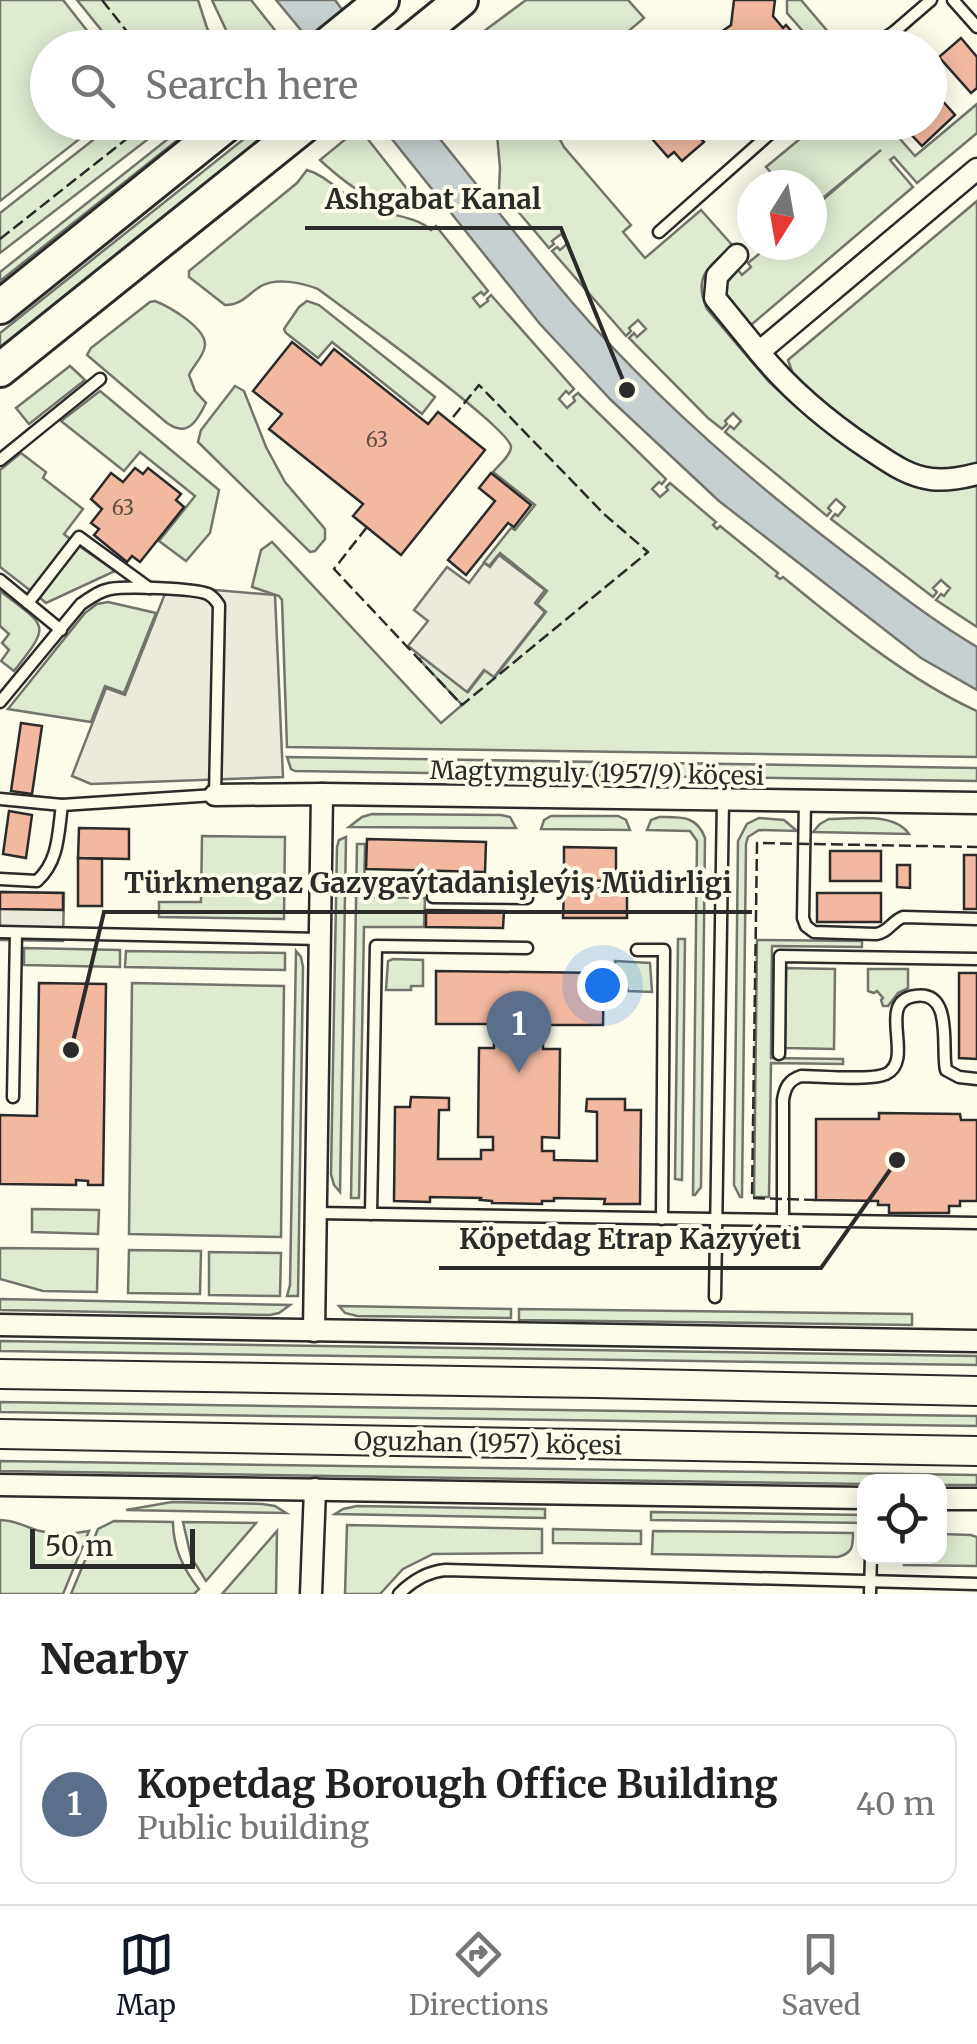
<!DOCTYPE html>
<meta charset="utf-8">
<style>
body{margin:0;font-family:Merriweather,serif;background:#f6f6f6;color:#222}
.controls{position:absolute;right:30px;bottom:30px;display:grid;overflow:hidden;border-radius:20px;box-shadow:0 5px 25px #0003}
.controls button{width:90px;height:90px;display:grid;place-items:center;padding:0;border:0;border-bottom:2px solid #e0e0e0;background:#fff;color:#222;font:50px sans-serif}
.compass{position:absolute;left:737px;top:170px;width:90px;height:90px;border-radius:50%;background:#fff;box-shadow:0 5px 25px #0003;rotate:191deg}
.scale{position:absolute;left:30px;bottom:25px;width:165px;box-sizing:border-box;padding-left:10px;border:5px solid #2b2b2b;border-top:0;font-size:28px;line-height:35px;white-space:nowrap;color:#2b2b2b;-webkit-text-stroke:8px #fdfbea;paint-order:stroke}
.you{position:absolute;left:602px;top:985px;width:35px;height:35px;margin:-25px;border:8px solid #fff;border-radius:50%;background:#1a73e8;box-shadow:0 0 0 15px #1a73e833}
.badge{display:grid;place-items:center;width:65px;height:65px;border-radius:50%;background:#111827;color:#fff;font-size:32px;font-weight:700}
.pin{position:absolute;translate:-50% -82px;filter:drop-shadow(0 2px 5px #0008)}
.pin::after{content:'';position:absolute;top:52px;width:35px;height:30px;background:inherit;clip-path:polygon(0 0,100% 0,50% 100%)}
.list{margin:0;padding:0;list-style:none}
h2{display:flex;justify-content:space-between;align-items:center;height:130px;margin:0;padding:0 40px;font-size:42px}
h2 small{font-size:32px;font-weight:400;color:#767676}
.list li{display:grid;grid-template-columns:65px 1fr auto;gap:30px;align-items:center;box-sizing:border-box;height:160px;margin:0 20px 20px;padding:0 20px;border:2px solid #e0e0e0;border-radius:20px}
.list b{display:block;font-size:38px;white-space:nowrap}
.list p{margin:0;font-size:32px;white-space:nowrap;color:#767676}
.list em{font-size:32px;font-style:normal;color:#767676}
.icon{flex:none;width:55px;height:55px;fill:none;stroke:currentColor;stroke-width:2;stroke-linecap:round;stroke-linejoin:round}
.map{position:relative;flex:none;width:977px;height:1594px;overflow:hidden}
.search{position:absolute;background:#fff;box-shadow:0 5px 25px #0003;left:30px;right:30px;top:30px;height:110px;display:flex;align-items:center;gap:25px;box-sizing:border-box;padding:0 35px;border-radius:55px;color:#767676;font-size:38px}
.sheet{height:310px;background:#fff}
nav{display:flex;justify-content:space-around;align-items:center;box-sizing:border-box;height:140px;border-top:2px solid #e0e0e0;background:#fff;font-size:28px;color:#767676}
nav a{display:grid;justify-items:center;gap:5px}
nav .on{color:#111827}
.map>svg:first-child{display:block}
</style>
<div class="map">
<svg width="977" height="1594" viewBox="0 0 977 1594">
<rect width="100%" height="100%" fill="#fdfbea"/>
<g fill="#deebd1" stroke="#74746e" stroke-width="2.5">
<path d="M0,0h63l37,47 -52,1v74l52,1 -100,78z"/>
<path d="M77,0h121l9,28 10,19h-102z"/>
<path d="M212,0h39l27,34 -16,13h-28z"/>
<path d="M526,0h102l16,18 -34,29h-139l-3,-4z"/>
<path d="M787,0h14l40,47h-24l-30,-34z"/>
<path d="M977,104v29l-60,50 -23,-26 -4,3 23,27 -162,138 -26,-29 1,-12 12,-14 4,5 9,-8 -3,-4 22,-18h42v-36l69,-59 -69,57v-22h-30l-16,-18 53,-44h67l29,33z"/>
<path d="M116,122l53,1 -169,130v-40z"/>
<path d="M188,123h11l-199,158v-9z"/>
<path d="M264,123h18l-282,224v-14z"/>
<path d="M496,123h60l1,11 7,13 67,78 -8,7 22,26 56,-48 32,36c-23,19 -41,30 -26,63l62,73 24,22 107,73 77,5v145l-41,-27 5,-6 3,2 6,-8 -9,-8 -8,8 4,4 -4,5 -102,-78 4,-5 3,2 7,-9 -9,-8 -8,9 3,3 -4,5 -102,-84 5,-6 4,3 7,-8 -8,-8 -8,8 2,3 -5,5 -14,-11 -79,-80 5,-5 3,4 9,-8 -8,-9 -9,8 2,3 -5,5 -74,-85 5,-4 3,3 8,-7 -7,-9 -9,7 2,3 -5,4 -50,-59 1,-21z"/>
<path d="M359,128l60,76 3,4c-50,-5 -66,-15 -102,-48z"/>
<path d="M307,170c21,6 35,26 55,35 20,9 55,11 69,25l5,-4 52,65 -4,4 -3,-3 -8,6 7,9 8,-6 -1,-2 4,-4 83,94 -5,5 -3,-3 -7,8 8,9 8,-7 -2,-4 5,-4 88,86 -4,5 -3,-2 -7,7 8,8 8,-7 -2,-3 4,-4 46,39 -3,3 4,4 3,-3 58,47 -2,3 4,3 3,-2c57,47 127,104 194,134v46l-690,-10 -5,-147 -3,-4 -27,-9 9,-37 11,-8 169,181 21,-18 -43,-46 3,-2 46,35 17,-22 10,7 51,-65 -9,-8 10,-13 -47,-38 -11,13 -5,-4 27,-34 4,2 20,-25 -42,-33c5,-6 18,-17 18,-25 0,-19 -168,-139 -193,-158 -16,-6 -41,-12 -57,-3 -13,8 -19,19 -36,19l-36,-28v-6l108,-88z"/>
<path d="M977,201v264l-19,7h-29l-26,-9 -48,-33 -59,-47 -8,-23z"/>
<path d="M155,301c15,6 51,27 50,44 -1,12 -12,20 -16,30l6,16 11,12c-9,18 -18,35 -39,20l-80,-68 4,-7 59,-46z"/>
<path d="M307,301l12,4 116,92 -13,17 -90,-72 -14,16 -32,-25 -2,-4 15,-22z"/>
<path d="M70,366l15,14 -56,44 -13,-16z"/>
<path d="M235,386l9,5 22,56 19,35 40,47v10l-10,12 -5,1 -112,-110 3,-12z"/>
<path d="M100,391l119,99 -9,43 -24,28 -27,-20 36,-45 -55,-44 -16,19 -63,-50z"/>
<path d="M21,453l25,19 -3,6 40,31 -19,25 7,6 -40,51 -31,-24v-97z"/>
<path d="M79,546l36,25 -69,32 -7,-6z"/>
<path d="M0,591c46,36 53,31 14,80l-13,-10 8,-11 -7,-7 7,-9 -9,-8z"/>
<path d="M108,602l48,11 -32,80 -19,-7 -14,36 -83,-13 77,-96 12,-9z"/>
<path d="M287,757l690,11v13l-682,-10 -4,-2z"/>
<path d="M372,814l129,1 9,2 6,11 -167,-1 13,-10z"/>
<path d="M551,816h67l8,4 4,10 -89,-1 3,-9z"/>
<path d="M659,817c21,0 38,-2 46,21l-4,349 -6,8h-2l4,-354 -7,-10 -43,-1 4,-10z"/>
<path d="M759,818l25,2 13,11 -38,-1 -11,7 -2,7 -4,353h-2l-6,-12 4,-344 9,-17z"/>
<path d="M829,819c24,0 65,-7 80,15l-96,-2 7,-8z"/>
<path d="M202,836l83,1 -1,82 -125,-2v-15h42z"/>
<path d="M346,837l-6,355 -6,-7 -3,-11 6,-327 2,-7z"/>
<path d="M357,844h8l-1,53 61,1 -1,29h-60l-5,271h-8z"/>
<path d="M678,939h7l-3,241 -7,-1z"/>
<path d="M757,940l105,1v6l-90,-1 -1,112 72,1v5l-72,-1 -2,134h-15z"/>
<path d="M24,948l96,2v17l-96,-2z"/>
<path d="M126,951l159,2v17l-160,-3z"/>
<path d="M296,951l5,6 2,10 -5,329h-11l3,-11z"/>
<path d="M393,959l30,1v26h-12v4h-25l2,-29z"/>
<path d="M615,961l35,2 2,29 -24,-1 -1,-4h-12z"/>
<path d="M786,968l49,1 -1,80 -49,-1z"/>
<path d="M868,969h40v19l-10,5 -10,13h-5l-2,-6 2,-2 -6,-7 -3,2 -6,-2z"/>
<path d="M132,983l152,3 -3,251 -152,-3z"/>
<path d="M32,1209l67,1 -1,24 -66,-2z"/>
<path d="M0,1248l98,1 -1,43 -54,-1 -43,-12z"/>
<path d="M129,1250l72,1 -1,43 -72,-1z"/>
<path d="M209,1252l72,1 -1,43 -71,-1z"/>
<path d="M0,1299l290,6 -11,8 -9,2 -270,-5z"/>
<path d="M339,1306l172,3v9l-154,-2 -12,-3z"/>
<path d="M519,1309l393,5v11l-393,-5z"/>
<path d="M0,1341l977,15v9l-977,-14z"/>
<path d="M0,1402l977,14v10l-977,-14z"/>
<path d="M0,1461l977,14v10h-37v-3h-76v2l-864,-13z"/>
<path d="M172,1502l90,2 13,2 11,7 -160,-3z"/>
<path d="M357,1506l188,3v9l-210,-4 8,-5z"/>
<path d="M651,1512l213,3v8l-213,-3z"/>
<path d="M0,1520c16,0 25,7 40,11 16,4 33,3 49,0l-26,63h-63z"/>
<path d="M114,1521l59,1c0,26 10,47 26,67l-5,5h-123l27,-65z"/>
<path d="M183,1522l73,1 -50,58 -15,-24z"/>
<path d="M347,1525l195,4v24l-109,1 -30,15 -23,25h-35z"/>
<path d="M553,1529l88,2v13l-88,-1z"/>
<path d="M277,1531l-1,63h-54z"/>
<path d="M653,1531l200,2c0,13 0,20 -15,24l-186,-3z"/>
<path d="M940,1534l31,1 6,2v29l-73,-1v-8l36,-1z"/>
</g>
<g fill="#eceadb" stroke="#74746e" stroke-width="2.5">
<path d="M499,555l46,35 -10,13 10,9 -51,65 -10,-7 -17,22 -59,-46 20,-25 -14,-11 33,-43 22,16 15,-20 6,4z"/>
<path d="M168,586l107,9 8,182 -192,7 -19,-8 34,-88 19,7z"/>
<path d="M0,892l64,1 -1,48 -63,-1z"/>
</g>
<g fill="#c7d0d0" stroke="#74746e" stroke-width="2.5">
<path d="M276,0h59l35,47h-55z"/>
<path d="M379,123h48c48,59 95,120 144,178 83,97 180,181 282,258 40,30 80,62 124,88v43l-56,-32 -202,-157 -108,-101 -71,-76z"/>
</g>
<g fill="#f2b8a0" stroke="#2b2b2b" stroke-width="2.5">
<path d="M734,0h41l-2,16 10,12 3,-3 15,17 -5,4 2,2h-97l9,-4v-4l21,-15z"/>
<path d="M961,38l16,19v31l-6,5 -32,-36z"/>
<path d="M939,97l16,18 -33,31 -17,-18 6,-6h19v-17z"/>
<path d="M613,122h113l-10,9 -3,-4 -13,11 4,4 -22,19 -8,-9 -6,5 -15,-17 4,-3 -8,-10 -36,-2z"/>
<path d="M292,342l29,23 13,-16 94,75 10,-12 47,38 -84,105 -48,-39 10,-12 -94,-75 13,-15 -29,-23z"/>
<path d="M135,468l8,6 5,-6 33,26 -5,6 8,7 -44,55 -8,-6 -5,6 -33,-27 5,-6 -8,-6 11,-14 -11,-10 20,-26 12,9z"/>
<path d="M491,473l40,32 -17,22 -6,-4 -42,52 -18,-15 47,-59 -16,-13z"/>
<path d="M21,723l21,3 -10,68 -21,-3z"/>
<path d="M9,811l23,4 -6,43 -23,-4z"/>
<path d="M79,828l50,1v30l-51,-1z"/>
<path d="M367,839l119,3 -1,30 -119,-3z"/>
<path d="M564,847l52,1v33l-52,-1z"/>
<rect x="830" y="851" width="51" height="30"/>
<rect x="964" y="855" width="13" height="54"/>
<path d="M78,858l24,1v47h-24z"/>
<path d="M897,865h13v23l-13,-1z"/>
<path d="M564,888l63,1v29h-64z"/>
<path d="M0,892l63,1v17l-63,-1z"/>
<rect x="817" y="893" width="64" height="29"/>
<path d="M426,910l78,1 -1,17 -77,-1z"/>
<path d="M436,971l168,2 -1,52h-60v24h17l-1,89 -17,-1v14h12v9l43,1v-49l-11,-1 1,-12h38v11h16l-1,94h-36l1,-5 -51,-1v3h-12v3l-50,-1v-2l-12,-1 1,-2 -51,-1v5l-36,-1 1,-94h15l1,-10 38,1v12h-10l-1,49h43v-9h12v-13h-15l1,-89h15v-24h-58z"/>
<path d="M959,973h18v86l-18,-1z"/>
<path d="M39,983l67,1 -3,201h-15v-4l-12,-1v5l-76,-1v-69l37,1z"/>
<path d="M879,1113l81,1 1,6h16v81h-17v5h-11v7h-60v-8h-11v-4l-62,-1v-81h63z"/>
</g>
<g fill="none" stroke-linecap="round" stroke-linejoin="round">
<g stroke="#2b2b2b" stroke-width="15">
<g id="lane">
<path d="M953,0l24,27"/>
<path d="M894,32l14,16"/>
<path d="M869,48l25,-16 37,-32"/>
<path d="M659,232l124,-110"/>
<path d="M0,460l100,-81"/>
<path d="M0,580l61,50"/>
<path d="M28,603l51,-66 70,51"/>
<path d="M0,702l81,-98c9,-6 18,-13 29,-15 17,-3 83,-1 98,5 6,3 7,6 11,11l-4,190 -153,10c-4,29 -3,56 -25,76l-37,-2"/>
<path d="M0,799l62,6"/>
<path d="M805,801l-2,117 3,8 8,6 62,2c13,-2 15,-12 27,-17l74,2"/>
<path d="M433,897l94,1"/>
<path d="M0,932l319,7"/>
<path d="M637,950h27l-2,269"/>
<path d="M779,1054l1,-98 197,3"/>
<path d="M13,1097l3,-164"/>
<path d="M316,1213l661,10"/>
<path d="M371,1214l5,-268 151,2"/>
<path d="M783,1221v-121c2,-13 6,-20 18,-24 19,0 70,5 85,-2 30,-14 -11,-73 29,-78 39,-6 26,52 31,74l13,7 18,2"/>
<path d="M715,1297l8,-497"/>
<path d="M399,1594c13,-13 27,-22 46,-24l532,14"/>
<path d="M870,1594l1,-38"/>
</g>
</g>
<g stroke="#2b2b2b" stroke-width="25">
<g id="street">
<path d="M737,255l-20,21 -2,22 44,54 218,-183"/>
<path d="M759,352c32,39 68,69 110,97 20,13 38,27 62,30 16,2 31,-1 46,-5"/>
<path d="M215,795l107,-1 655,9"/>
<path d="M0,1325l977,16"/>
<path d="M314,1331l8,-537"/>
<path d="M0,1485l864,13"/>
<path d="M940,1499h37"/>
<path d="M311,1594l4,-105"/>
</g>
</g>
<g stroke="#2b2b2b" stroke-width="32">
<g id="secondary">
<path d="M0,1374l596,9 381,8"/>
<path d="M0,1434l977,17"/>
</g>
</g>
<g stroke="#2b2b2b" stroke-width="38">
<g id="primary">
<path d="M323,48l59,-48"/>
<path d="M402,48l59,-48"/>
<path d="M0,307l230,-185"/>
<path d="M0,370l309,-248"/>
</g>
</g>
<use href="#lane" stroke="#fdfbea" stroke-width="10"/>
<use href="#street" stroke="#fdfbea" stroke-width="20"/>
<use href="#secondary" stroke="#fdfbea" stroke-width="28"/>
<use href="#primary" stroke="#fdfbea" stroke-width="32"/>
<g stroke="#2b2b2b" stroke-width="2.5" stroke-dasharray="12 5" stroke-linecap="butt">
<path d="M102,0l38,48"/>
<path d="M0,239l148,-117"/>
<path d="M367,527l-33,42 128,136 186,-153 -44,-38 -125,-129 -30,37"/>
<path d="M816,1200l-64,-2 5,-355 220,4"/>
</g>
</g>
<g text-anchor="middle" stroke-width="8" stroke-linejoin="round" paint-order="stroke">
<g font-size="20" fill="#5d4e48">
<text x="377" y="447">63</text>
<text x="123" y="515">63</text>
</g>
<g font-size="25" fill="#2b2b2b" stroke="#fdfbea">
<text transform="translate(597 773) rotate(1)" y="9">Magtymguly (1957/9) köçesi</text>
<text transform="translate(488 1443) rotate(1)" y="9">Oguzhan (1957) köçesi</text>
</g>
</g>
<path fill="none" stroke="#2b2b2b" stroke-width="4" d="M627 390L561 228H305M71 1050L104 912H752M897 1160L821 1268H439"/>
<g fill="#2b2b2b" stroke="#fdfbea" stroke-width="4">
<circle cx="627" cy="390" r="10"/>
<circle cx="71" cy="1050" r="10"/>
<circle cx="897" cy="1160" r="10"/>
</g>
<g font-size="28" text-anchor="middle" font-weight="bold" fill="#2b2b2b" stroke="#fdfbea" stroke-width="8" stroke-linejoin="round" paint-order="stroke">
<text x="433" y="209">Ashgabat Kanal</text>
<text x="428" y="893">Türkmengaz Gazygaýtadanişleýiş Müdirligi</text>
<text x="630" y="1249">Köpetdag Etrap Kazyýeti</text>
</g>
</svg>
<div class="controls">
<button><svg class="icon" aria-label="locate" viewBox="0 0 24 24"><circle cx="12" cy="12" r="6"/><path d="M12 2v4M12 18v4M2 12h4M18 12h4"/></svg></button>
</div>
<svg class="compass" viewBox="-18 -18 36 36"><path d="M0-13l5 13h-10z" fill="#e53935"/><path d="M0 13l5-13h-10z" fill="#767676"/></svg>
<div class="scale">50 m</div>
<div class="you"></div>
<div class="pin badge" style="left:519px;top:1073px;background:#5c6f8a">1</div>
<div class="search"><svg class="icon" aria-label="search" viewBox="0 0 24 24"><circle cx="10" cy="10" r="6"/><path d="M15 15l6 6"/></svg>Search here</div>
</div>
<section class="sheet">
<h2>Nearby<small></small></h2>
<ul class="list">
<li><span class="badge" style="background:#5c6f8a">1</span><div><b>Kopetdag Borough Office Building</b><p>Public building</p></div><em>40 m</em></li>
</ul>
</section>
<nav>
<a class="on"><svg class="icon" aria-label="map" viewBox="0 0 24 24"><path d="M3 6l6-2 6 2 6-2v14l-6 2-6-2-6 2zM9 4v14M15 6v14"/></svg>Map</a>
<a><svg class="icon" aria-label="directions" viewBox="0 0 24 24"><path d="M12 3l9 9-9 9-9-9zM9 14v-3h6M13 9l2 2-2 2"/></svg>Directions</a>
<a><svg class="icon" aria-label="saved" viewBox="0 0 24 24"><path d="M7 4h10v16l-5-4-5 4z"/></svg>Saved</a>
</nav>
